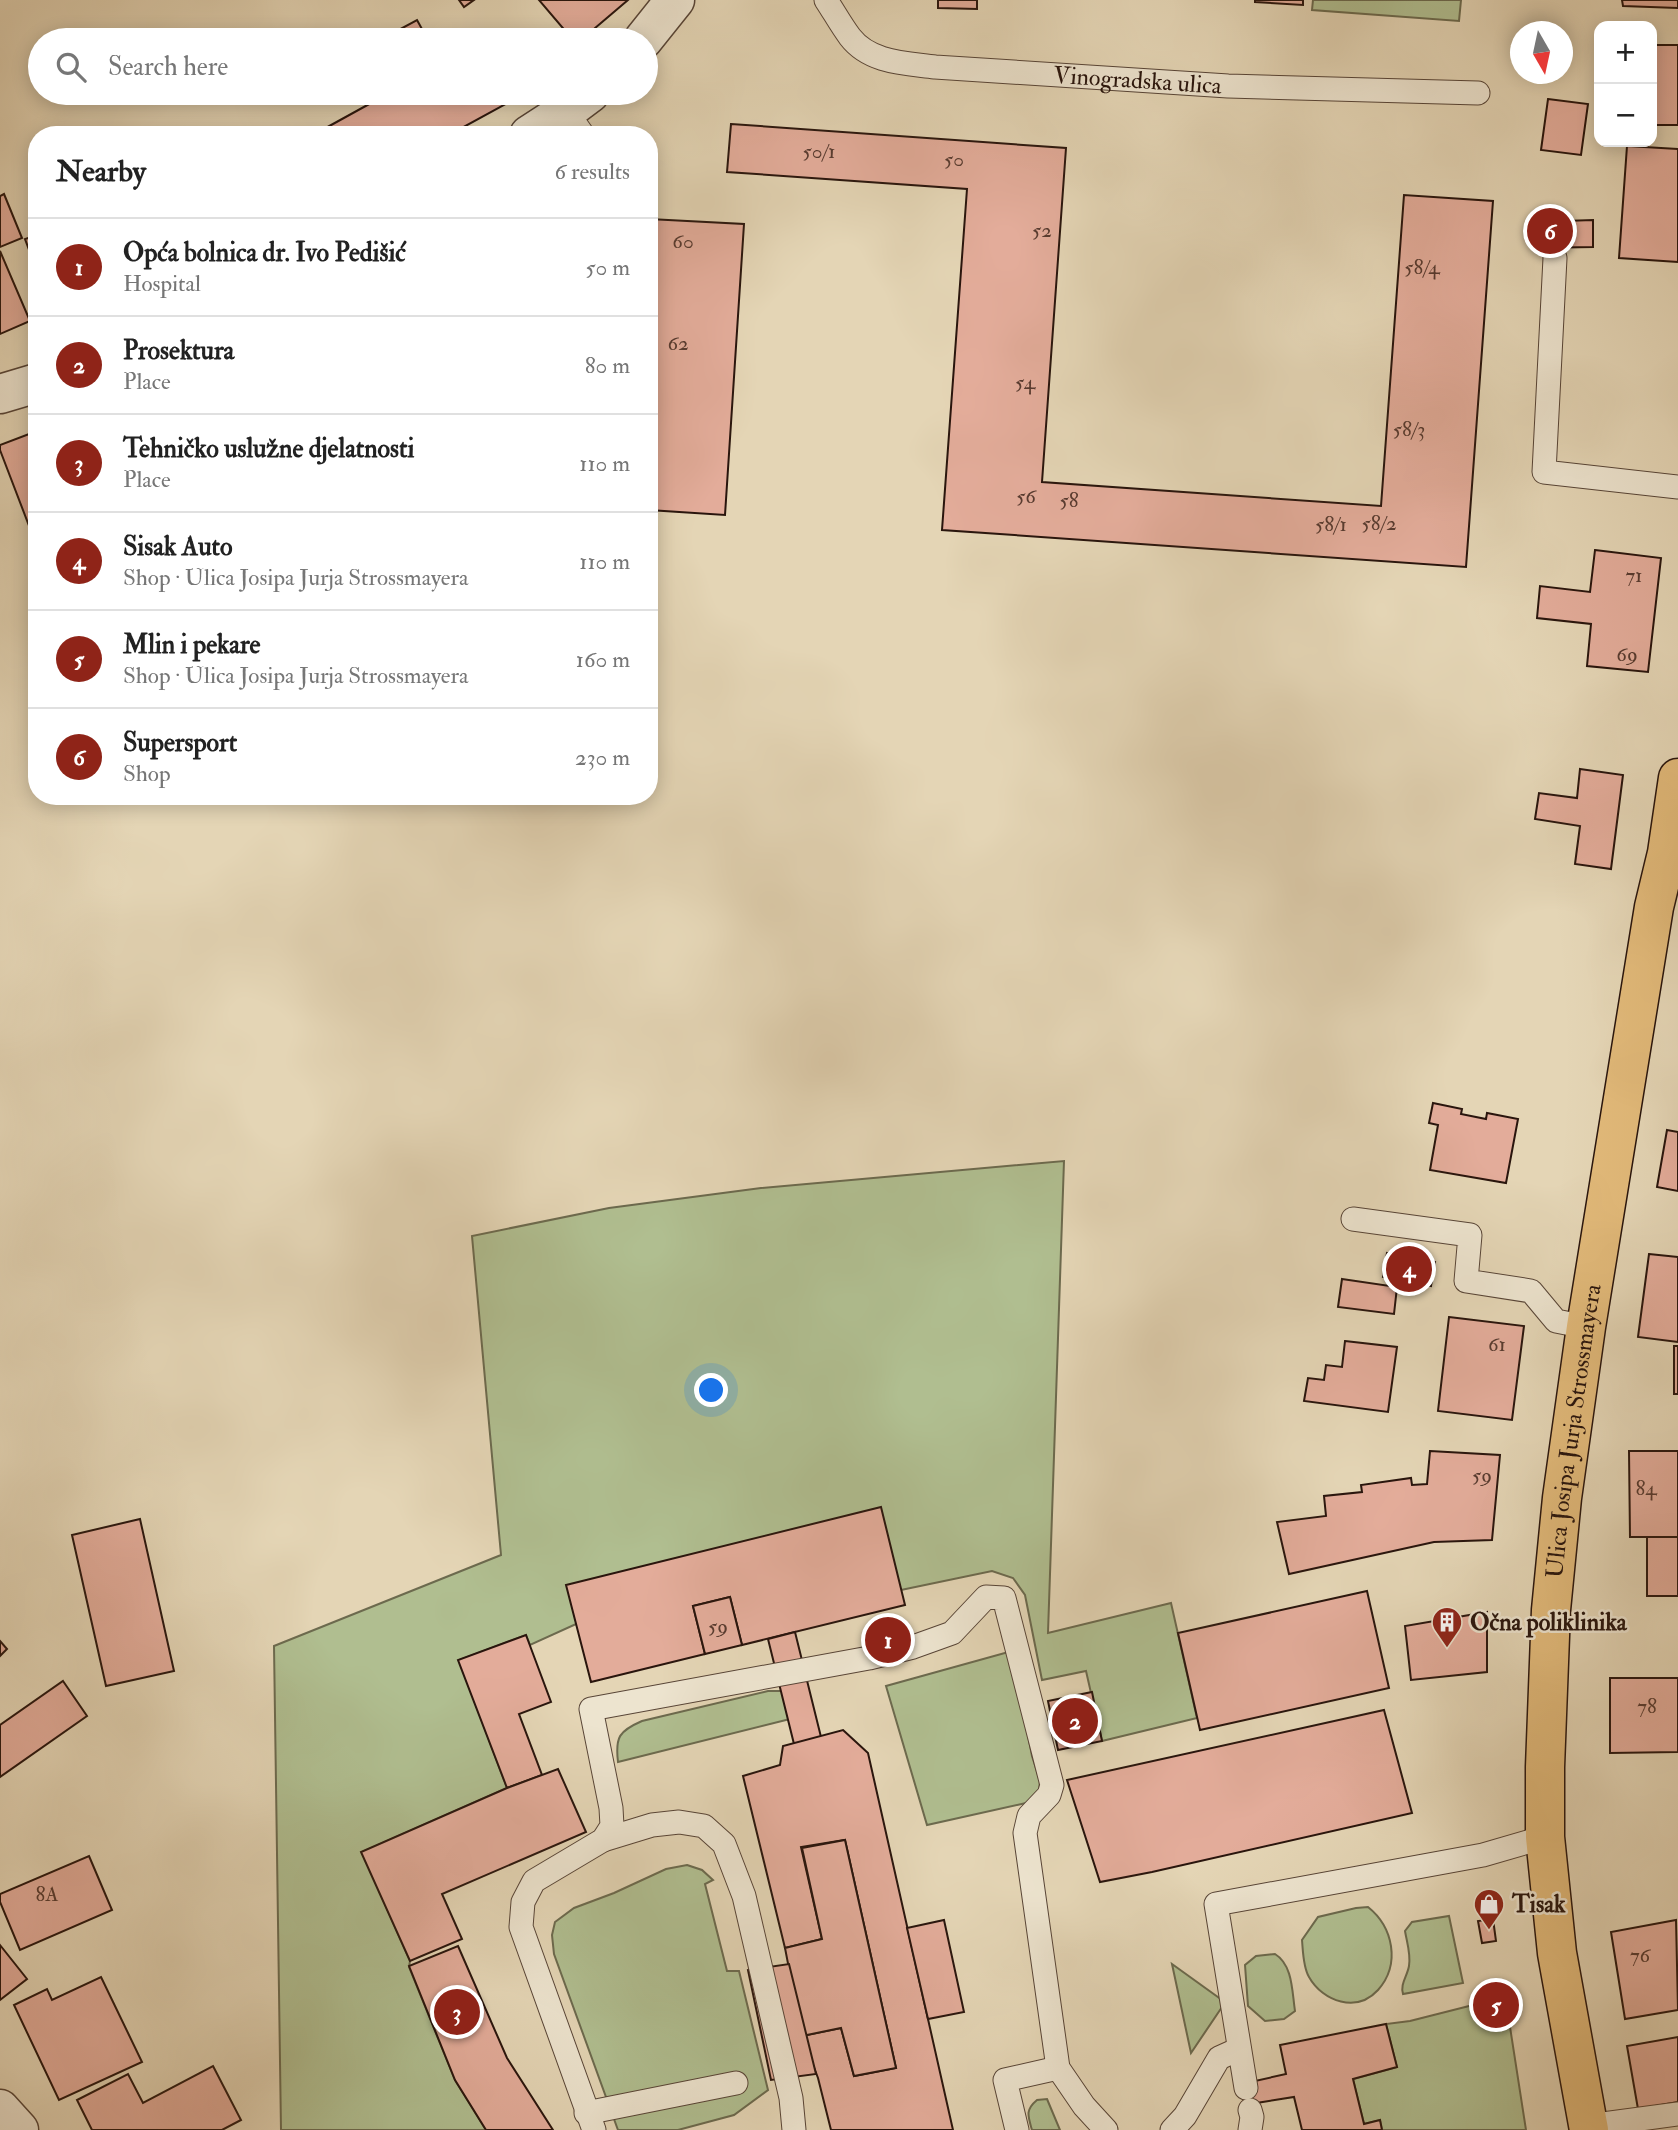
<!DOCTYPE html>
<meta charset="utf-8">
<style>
body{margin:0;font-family:"IM FELL Double Pica",serif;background:#f6f6f6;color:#222}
.controls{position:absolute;right:21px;top:21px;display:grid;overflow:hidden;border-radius:14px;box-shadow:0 4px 18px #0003}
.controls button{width:63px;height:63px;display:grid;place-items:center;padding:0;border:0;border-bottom:2px solid #e0e0e0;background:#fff;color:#222;font:35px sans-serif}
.compass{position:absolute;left:1510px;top:21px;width:63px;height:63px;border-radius:50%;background:#fff;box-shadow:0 4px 18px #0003;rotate:171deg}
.you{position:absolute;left:712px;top:1391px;width:24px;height:24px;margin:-18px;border:5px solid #fff;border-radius:50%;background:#1a73e8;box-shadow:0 0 0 10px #1a73e833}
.badge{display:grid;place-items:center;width:46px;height:46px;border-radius:50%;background:#8f2418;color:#fff;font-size:23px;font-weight:700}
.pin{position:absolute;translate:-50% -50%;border:4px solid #fff;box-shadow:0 2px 7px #0006}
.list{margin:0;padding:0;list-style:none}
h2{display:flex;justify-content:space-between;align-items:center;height:91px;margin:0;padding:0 28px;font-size:30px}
h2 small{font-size:23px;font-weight:400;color:#767676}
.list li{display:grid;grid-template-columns:46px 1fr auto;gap:21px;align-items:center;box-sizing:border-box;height:98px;padding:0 28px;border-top:2px solid #e0e0e0}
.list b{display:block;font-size:26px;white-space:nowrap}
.list p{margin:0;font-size:23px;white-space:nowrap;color:#767676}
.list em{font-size:23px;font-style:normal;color:#767676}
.icon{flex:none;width:38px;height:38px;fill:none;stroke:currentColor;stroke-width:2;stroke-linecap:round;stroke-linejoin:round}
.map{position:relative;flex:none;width:1678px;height:2130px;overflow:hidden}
.search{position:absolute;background:#fff;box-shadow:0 4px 18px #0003;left:28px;top:28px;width:630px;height:77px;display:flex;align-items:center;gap:18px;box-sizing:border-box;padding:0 24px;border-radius:38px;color:#767676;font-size:26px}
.panel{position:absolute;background:#fff;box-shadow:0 4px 18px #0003;left:28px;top:126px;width:630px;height:679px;border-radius:28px}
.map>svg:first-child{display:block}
</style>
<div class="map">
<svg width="1678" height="2130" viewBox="0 0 1678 2130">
<rect width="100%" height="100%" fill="#e4d5b5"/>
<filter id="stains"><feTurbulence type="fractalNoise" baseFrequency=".00286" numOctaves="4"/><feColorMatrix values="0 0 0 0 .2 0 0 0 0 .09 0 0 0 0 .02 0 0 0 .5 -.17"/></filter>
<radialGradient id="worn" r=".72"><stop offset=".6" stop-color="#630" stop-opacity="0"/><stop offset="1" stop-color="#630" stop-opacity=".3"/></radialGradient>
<g fill="#b0be90" stroke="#6c6a4e" stroke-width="2">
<path d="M1313,0h148l-2,21 -147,-11z"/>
<path d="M1064,1161l-16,472 123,-30 26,115 -95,23 -16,-70 -44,9 -17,-85 -12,-17 -21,-7 -91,19 -325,34 -46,21 -4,-10 -67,25 48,128 -145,64 48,109 -1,6 46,113 31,50h-205l-7,-484 227,-91 -29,-319 137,-28 152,-20z"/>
<path d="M1012,1651l20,105 8,25 -1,10 -13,12 -99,22 -41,-139z"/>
<path d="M768,1691h14l8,28 -172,43c-3,-25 1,-31 24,-41z"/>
<path d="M687,1865l15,5 11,10 -8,4 22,87h12l29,119 -34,25 -56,15h-60l-64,-176 -2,-19 3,-13 19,-14 40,-15 52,-24z"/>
<path d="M1368,1907c25,20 33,57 10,83 -21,23 -55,12 -69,-13 -6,-10 -6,-26 -7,-37l16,-23 38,-9z"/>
<path d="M1449,1916l14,67 -60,11c-3,-10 4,-17 6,-28 2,-12 -2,-23 -4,-35l7,-9z"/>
<path d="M1275,1954c18,11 17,38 20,57l-11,8 -19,2 -17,-15 -3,-41 11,-9z"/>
<path d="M1172,1964l50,36v7l-31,46z"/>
<path d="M1477,2004l3,15 28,-5 18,116h-144l-2,-10 -16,4 -11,-45 44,-12 -11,-43 24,-3z"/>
<path d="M1047,2099l13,31h-28c-4,-14 -7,-20 5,-30z"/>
</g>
<g fill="#e3ac9a" stroke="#29150d" stroke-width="2">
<path d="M459,0h15l-10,7z"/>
<path d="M539,0h89l-47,40h-8z"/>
<path d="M938,0h39v9l-39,-1z"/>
<path d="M1255,0h48v5l-48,-3z"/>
<path d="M1622,0h56v8l-55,-2z"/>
<path d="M417,20l11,20h-48z"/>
<rect x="1652" y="45" width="26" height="80"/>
<path d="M380,93h126l5,8 -62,34h-136l69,-38z"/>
<path d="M1548,99l40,5 -7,51 -40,-5z"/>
<path d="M731,124l335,24 -24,334 339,24 23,-311 89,6 -27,366 -524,-37 25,-341 -240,-17z"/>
<path d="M1627,146l51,3v113l-59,-4z"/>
<path d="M4,194l18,44 -22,9v-51z"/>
<path d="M649,219l95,5 -19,291 -76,-5z"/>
<path d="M1593,220v27l-59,1v-26z"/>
<path d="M37,235v36l-12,-32z"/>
<path d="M0,251l30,70 -30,13z"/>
<path d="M37,431v98l-6,2 -31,-81v-5z"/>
<path d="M1595,550l66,8 -13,114 -61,-6 4,-42 -54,-6 3,-32 50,6z"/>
<path d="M1580,769l43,6 -12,94 -36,-5 5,-38 -45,-7 4,-26 38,5z"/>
<path d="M1433,1103l29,6 -1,5 25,5 1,-6 31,6 -12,64 -76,-13 8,-45 -9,-2z"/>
<path d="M1667,1130l11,2v59l-21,-4z"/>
<path d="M1387,1253l48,9 -4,24 -48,-9z"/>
<path d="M1649,1254l29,3v85l-40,-5z"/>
<path d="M1342,1279l55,8 -3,27 -56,-7z"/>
<path d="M1449,1317l75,9 -12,94 -74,-9z"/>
<path d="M1345,1341l52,6 -9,65 -84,-11 4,-23 16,2 2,-15 16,2z"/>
<rect x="1674" y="1346" width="4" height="48"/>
<path d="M1430,1451l70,4 -8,85 -58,2 -145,32 -12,-52 49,-6 -2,-20 38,-4 -1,-7 50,-7 1,7 15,-1z"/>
<path d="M1629,1451h49v86h-48z"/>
<path d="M881,1507l24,98 -163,40 -12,-48 -37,9 12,48 -114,28 -25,-97z"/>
<path d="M140,1519l34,152 -68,15 -34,-151z"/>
<rect x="1647" y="1537" width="31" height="59"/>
<path d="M1367,1591l22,97 -189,42 -22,-97z"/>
<path d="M730,1597l12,48 -37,9 -12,-48z"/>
<path d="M1487,1612v60l-76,8 -6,-54z"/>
<path d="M795,1632l26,105 -27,7 -26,-105z"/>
<path d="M526,1635l25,67 -32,12 23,61 -35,13 -49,-128z"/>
<path d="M0,1641l7,8 -7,7z"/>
<path d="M1610,1678h68v74l-68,1z"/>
<path d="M63,1681l24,35 -87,61v-52z"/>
<path d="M1092,1692l10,49 -44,9 -10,-49z"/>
<path d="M1384,1710l28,103 -260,59 -52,10 -33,-102z"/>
<path d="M843,1730l25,23 85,377h-122l-13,-52 -16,-42 39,-8 13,48 42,-8 -51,-228 -44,7 21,92 -37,9 -42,-172 37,-11 3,-19z"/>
<path d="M558,1769l28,63 -144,62 20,45 -52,22 -49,-109 146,-64z"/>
<path d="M845,1840l51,228 -42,8 -13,-48 -39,8 -17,-88 37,-9 -20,-91z"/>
<path d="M89,1856l23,54 -92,40 -20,-48v-8z"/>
<path d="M1493,1919l3,22 -14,2 -4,-22z"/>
<path d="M944,1920l20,92 -36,7 -21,-91z"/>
<path d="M1676,1920l2,90 -53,9 -14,-87z"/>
<path d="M0,1945l27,34 -27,21z"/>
<path d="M458,1946l49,112 46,72h-67l-31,-50 -46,-114z"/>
<path d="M789,1964l27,110 -45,6 -23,-110z"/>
<path d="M101,1977l41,85 -83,38 -45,-95 33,-16 5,11z"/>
<path d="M1505,1997l2,14 -20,4 -3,-14z"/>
<path d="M1386,2024l11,43 -44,12 11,45 16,-4 2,10h-80l-8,-33 -44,7 -4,-21 40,-9 -6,-29z"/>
<path d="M1678,2037v65l-40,7 -11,-63z"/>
<path d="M213,2066l28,54 -19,10h-130l-15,-30 51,-26 15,29z"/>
</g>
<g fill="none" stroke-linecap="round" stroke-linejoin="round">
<g stroke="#584537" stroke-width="25">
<g id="service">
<path id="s1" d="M826,0c8,12 15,25 24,37 20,26 55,26 85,30l293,19 250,7"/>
<path d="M566,111l17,24"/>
<path d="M1555,258l-11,214 134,15"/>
<path d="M1353,1219l117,16 -4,46 65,10 25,30 30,6"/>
<path d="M603,1840l49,-15 27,-3 25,4 20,18 20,52 47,202 3,32"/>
<path d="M1246,2088l-30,-184 267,-49 62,-18"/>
<path d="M586,2113l150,-30"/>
<path d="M1588,2126l90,-12"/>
<path d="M594,2130l-73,-203 2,-25 11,-21 69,-41 9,-14 -1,-18 -20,-99 278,-51 44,-11 39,-14 34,-36 18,1 48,187 -3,10 -20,21 -4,17 33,235 26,38 22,24"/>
<path d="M1017,2130l-12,-50 53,-12"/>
<path d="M1172,2130l13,-14 34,-58 20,-9"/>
<path d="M1250,2130l2,-13 -2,-7"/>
</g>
</g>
<g stroke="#584537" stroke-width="41">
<g id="minor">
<path d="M643,40l32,-40"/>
<path d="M529,135l37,-24 24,-18"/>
<path d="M0,394l37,-11"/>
<path d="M0,2109l19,21"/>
</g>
</g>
<g stroke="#29150d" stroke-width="41">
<g id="primary">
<path id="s2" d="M1589,2130l-32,-177 -12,-116v-70l6,-157 11,-112 24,-171 68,-420 13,-54 11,-75"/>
</g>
</g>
<use href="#service" stroke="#ede4cf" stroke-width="23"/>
<use href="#minor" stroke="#ede4cf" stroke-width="38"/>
<use href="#primary" stroke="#e2ba7a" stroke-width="38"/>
</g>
<defs>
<g id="building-pin" transform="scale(1.575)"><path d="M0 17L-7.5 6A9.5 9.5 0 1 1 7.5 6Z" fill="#8f2418" stroke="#ede4cf"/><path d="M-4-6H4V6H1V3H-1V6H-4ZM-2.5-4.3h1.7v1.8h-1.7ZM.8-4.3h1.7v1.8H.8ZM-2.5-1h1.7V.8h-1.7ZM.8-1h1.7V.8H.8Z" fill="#fff"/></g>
<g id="shop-pin" transform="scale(1.575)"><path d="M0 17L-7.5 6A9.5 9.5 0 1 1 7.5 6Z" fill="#8f2418" stroke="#ede4cf"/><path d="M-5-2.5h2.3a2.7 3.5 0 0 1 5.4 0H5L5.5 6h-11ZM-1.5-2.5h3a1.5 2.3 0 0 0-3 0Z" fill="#fff"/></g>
</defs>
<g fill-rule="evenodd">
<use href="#building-pin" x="1447" y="1622"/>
<use href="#shop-pin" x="1489" y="1904"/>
</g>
<g text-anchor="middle" stroke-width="5" stroke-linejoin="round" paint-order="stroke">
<g font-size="21" fill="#583b30">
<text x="819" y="158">50/1</text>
<text x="954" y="166">50</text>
<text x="1042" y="237">52</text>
<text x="683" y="248">60</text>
<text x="1422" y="274">58/4</text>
<text x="678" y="350">62</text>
<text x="1025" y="389">54</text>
<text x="1409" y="436">58/3</text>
<text x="1026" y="503">56</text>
<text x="1069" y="507">58</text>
<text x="1379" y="530">58/2</text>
<text x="1331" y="531">58/1</text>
<text x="1634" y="582">71</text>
<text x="1627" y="661">69</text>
<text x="1497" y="1351">61</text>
<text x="1482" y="1482">59</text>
<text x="1646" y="1495">84</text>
<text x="718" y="1633">59</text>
<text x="1647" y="1713">78</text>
<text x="47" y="1901">8A</text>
<text x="1640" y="1962">76</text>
</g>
<g font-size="24" fill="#29150d" stroke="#ede4cf">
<text dy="8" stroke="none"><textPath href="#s1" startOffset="340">Vinogradska ulica</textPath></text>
<text dy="8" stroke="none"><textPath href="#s2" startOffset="704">Ulica Josipa Jurja Strossmayera</textPath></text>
</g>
<g font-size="24" font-weight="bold" fill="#29150d" stroke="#ede4cf" text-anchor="start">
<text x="1470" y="1630">Očna poliklinika</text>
<text x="1512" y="1912">Tisak</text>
</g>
</g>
<rect width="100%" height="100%" filter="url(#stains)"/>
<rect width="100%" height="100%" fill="url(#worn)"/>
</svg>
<div class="controls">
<button>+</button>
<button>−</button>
</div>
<svg class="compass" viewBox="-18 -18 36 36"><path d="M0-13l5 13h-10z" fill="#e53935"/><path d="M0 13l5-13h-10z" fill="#767676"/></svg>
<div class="you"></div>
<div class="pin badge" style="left:888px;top:1640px">1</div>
<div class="pin badge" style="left:1075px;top:1721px">2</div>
<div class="pin badge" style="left:457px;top:2012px">3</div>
<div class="pin badge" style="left:1409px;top:1269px">4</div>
<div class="pin badge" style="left:1496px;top:2005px">5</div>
<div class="pin badge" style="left:1550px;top:231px">6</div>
<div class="search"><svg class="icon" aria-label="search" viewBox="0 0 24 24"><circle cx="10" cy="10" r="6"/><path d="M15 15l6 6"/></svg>Search here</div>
<section class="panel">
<h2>Nearby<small>6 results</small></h2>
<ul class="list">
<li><span class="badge">1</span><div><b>Opća bolnica dr. Ivo Pedišić</b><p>Hospital</p></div><em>50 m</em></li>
<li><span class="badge">2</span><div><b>Prosektura</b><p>Place</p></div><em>80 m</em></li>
<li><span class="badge">3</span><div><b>Tehničko uslužne djelatnosti</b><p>Place</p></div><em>110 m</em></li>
<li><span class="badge">4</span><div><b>Sisak Auto</b><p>Shop · Ulica Josipa Jurja Strossmayera</p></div><em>110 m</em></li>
<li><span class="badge">5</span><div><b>Mlin i pekare</b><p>Shop · Ulica Josipa Jurja Strossmayera</p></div><em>160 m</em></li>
<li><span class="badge">6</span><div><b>Supersport</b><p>Shop</p></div><em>230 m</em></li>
</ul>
</section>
</div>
